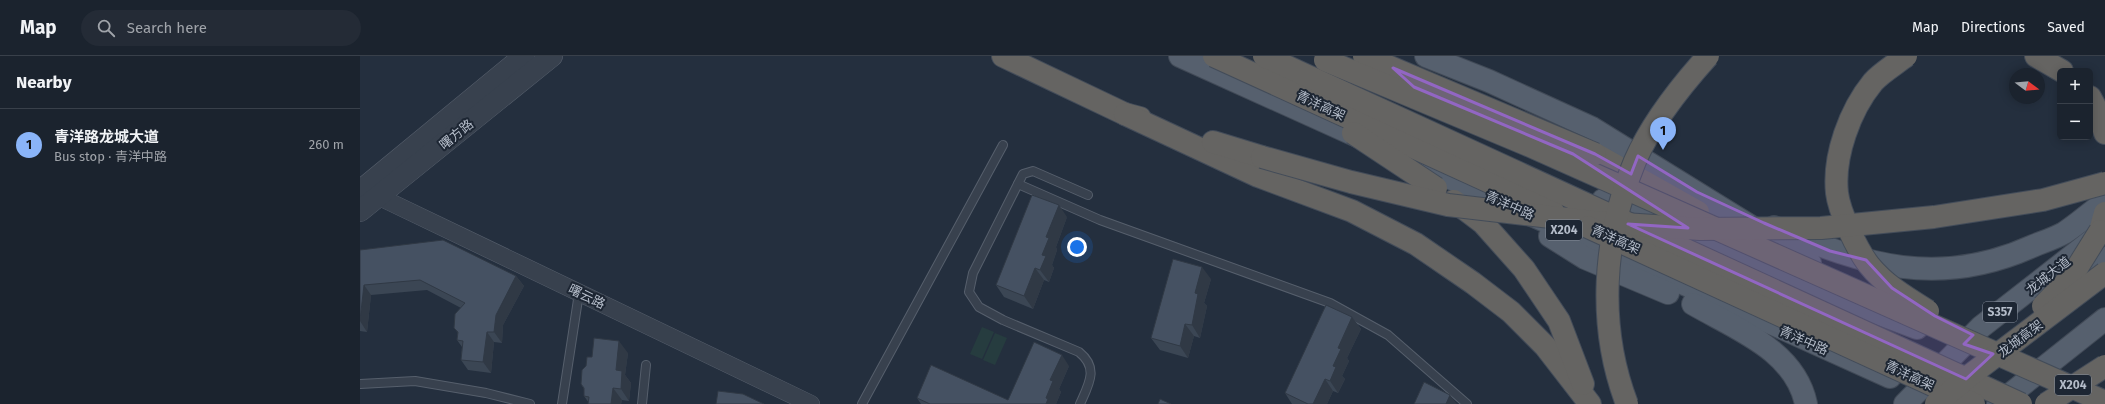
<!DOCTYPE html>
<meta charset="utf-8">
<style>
body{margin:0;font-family:"Fira Sans","Noto Sans SC",sans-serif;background:#242b36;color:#f1f3f6}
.controls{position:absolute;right:12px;top:12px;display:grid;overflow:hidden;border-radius:6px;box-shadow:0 2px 10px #0003}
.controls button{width:36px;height:36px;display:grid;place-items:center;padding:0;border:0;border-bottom:1px solid #39404a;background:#1b232e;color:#f1f3f6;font:20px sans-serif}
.compass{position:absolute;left:1649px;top:12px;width:36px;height:36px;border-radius:50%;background:#1b232e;box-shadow:0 2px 10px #0003;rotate:106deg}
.you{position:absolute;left:717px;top:191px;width:14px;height:14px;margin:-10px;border:3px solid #fff;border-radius:50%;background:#1a73e8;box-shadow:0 0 0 6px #1a73e833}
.badge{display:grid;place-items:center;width:26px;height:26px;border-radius:50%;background:#8ab4f8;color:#111;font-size:13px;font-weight:700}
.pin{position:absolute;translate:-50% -33px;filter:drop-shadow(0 1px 2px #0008)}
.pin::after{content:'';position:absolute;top:21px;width:14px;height:12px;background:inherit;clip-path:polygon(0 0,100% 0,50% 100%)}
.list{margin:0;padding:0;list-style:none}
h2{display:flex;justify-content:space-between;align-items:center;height:52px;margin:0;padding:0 16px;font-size:17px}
h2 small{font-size:13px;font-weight:400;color:#a0a4aa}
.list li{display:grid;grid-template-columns:26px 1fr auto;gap:12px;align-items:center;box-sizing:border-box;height:72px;padding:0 16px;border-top:1px solid #39404a}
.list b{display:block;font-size:15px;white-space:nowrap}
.list p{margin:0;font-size:13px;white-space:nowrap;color:#a0a4aa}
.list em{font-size:13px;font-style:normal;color:#a0a4aa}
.icon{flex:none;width:22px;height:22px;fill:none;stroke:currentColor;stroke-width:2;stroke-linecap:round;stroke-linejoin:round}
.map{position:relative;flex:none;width:1745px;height:348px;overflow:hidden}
header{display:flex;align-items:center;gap:24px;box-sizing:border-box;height:56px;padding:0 20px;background:#1b232e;border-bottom:1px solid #39404a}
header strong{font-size:19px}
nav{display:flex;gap:22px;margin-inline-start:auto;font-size:14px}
.search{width:280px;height:36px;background:#242b36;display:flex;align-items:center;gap:10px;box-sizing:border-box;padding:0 14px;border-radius:22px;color:#a0a4aa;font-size:15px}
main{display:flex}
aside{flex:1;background:#1b232e}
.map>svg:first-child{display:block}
</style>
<header>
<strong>Map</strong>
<div class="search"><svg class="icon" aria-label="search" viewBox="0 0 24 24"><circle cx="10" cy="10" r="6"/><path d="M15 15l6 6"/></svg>Search here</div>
<nav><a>Map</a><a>Directions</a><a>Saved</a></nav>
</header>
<main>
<aside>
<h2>Nearby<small></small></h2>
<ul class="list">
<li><span class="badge">1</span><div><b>青洋路龙城大道</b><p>Bus stop · 青洋中路</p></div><em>260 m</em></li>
</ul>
</aside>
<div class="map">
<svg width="1745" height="348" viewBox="0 0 1745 348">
<rect width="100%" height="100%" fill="#242f3e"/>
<g fill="#263c3f">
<path d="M622,271l12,5 -12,27 -12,-5z"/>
<path d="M635,277l12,5 -12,27 -12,-5z"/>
</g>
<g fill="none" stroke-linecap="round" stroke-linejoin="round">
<g stroke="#565f6c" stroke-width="10">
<g id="service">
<path d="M658,128l82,36 230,83 58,32 79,69"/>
<path d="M0,328l55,-3 71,12 44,11"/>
<path d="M202,348l17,-111"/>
<path d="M282,348l4,-39"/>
<path d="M502,348l141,-259"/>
<path d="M720,348c9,-20 19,-36 -1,-52l-76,-32 -24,-13 -10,-15 4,-19 50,-99 10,-3 55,24"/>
</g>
</g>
<g stroke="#565f6c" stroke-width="18">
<path id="minor" d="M7,135l444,213"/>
</g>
<g stroke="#565f6c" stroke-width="22">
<g id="tertiary">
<path d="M0,135l164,-135"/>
<path d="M0,155l192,-155"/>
</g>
</g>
<g stroke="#414a57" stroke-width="24">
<g id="primary">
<path d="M820,0l710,321"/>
<path d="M1066,0l63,25 103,47 218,135"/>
<path d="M1243,144l215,91 99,37"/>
<path d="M1414,171c91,38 164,62 259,19 10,-4 22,-8 31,-13 14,-9 27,-21 41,-31"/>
<path d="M1190,180l35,22 83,35"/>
<path d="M1711,231l34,-29"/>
<path d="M1333,248c43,25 102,46 113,100"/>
<path d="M1545,348l76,-77 114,-89"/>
<path d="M1638,348l107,-85"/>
</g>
</g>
<g stroke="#434c59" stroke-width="24">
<g id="trunk">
<path d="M643,0l122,58 15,4"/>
<path d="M1676,0l26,15"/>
<path d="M1730,41l7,13 8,23"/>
<path d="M765,58l133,62 94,35 64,33 57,39 38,29 34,34 45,58"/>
<path d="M853,86l49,15"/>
<path d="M1235,98l103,58"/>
<path d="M1094,145l29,22 41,46 35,52 24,63"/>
<path d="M1740,175l5,-18"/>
</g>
</g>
<use href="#service" stroke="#38414e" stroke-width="8"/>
<use href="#minor" stroke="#38414e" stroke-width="17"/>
<use href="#tertiary" stroke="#38414e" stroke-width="21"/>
<use href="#primary" stroke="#56606e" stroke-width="22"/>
<use href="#trunk" stroke="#656462" stroke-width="22"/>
<g stroke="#434c59" stroke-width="24" stroke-linecap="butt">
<g id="trunk-bridge">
<path d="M854,0l339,155"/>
<path d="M904,0l757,348"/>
<path d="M1004,0l231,98"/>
<path d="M1546,0c-10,8 -24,16 -33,26 -23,28 -40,74 -36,111 2,18 20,57 32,72 16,20 38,33 59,46"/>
<path d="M965,4l203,85 577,257"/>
<path d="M993,77l83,55"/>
<path d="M902,101l89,25 97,23 145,17 107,7 121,-1 113,-11 109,-17 62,-17"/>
<path d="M1228,171l386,177"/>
<path d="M1683,250l29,-30 28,-45"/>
<path d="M1267,348c-30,-78 -24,-167 8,-243 17,-39 45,-74 73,-105"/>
<path d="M1576,348l33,-28 136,-103"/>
<path d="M1686,348l59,-38"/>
</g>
</g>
<use href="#trunk-bridge" stroke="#656462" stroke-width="22"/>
</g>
<g fill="#3b4654">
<path d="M707,161l-11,30 1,3 -5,15 2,3 -5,14 -5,-2 -11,29 -29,-12 -8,-12z"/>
<path d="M0,194l156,26 8,10 -21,39 -1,18 -8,-1 -3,31 -23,-3 -7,-10 1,-13 -5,-7 1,-7 -4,-5 7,-20 -34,-18 -56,5 -4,37 -7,-1z"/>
<path d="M851,223l-7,24 3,3 -7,32 -6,-2 -6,22 -28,-8 -9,-12z"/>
<path d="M992,261l9,12 -14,29 2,3 -7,15 3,3 -7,14 -5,-2 -6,13h-35l-7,-11z"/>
<path d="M268,297l-3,22 6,8 -2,18 -7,-1 -1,4h-33l1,-1 -5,-7v-7l-3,-5 11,-27z"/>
<path d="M709,310l-10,23 2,3 -5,12h-135l-4,-6 91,2z"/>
</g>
<g fill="#303945">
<path d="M699,149l8,12 -11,30 1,3 -5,15 2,3 -5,14 -9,-12 2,-15 4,-18z"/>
<path d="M842,211l9,12 -7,24 3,3 -7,32 -8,-13 3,-32z"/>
<path d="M675,212l9,12 -11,29 -9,-13z"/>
<path d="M156,220l8,10 -21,39 -1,18 -8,-11 2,-17z"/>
<path d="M4,229l7,10 -4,37 -7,-11z"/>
<path d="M992,261l9,12 -14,29 2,3 -7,15 3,3 -7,14 -8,-12 3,-15 5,-18z"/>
<path d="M825,268l9,12 -6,22 -8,-12z"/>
<path d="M127,276l7,10 -3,31 -8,-11z"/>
<path d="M259,285l9,12 -3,22 6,8 -2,18 -8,-12 -5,-19z"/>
<path d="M702,299l7,11 -10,23 2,3 -5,12h-10v-6l4,-18z"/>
<path d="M965,323l8,12 -6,13h-14z"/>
<path d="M253,332l9,12 -1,4h-10z"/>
<path d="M1090,339l7,9h-11z"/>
</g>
<g fill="#455162" stroke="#303945">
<path d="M672,139l27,10 -13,32 3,1 -7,17 4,1 -6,14 -5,-2 -11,28 -28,-11z"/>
<path d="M83,184l73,36 -20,39 -2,17h-7l-4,30 -22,-2 2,-19 -6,-1 1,-8 -4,-4 1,-14 10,-11 -45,-23 -56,5 -4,35v-70z"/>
<path d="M813,203l29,8 -7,26 3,1 -6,31 -7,-1 -5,22 -29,-8z"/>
<path d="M966,249l26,12 -14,31 3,1 -8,17 3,1 -6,14 -5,-2 -12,25h-5l-23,-11z"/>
<path d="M234,282l25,3 -3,29 6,1 -1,18 -8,-1 -2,16h-23l1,-7 -5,-1v-8l-3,-4 1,-14 4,-4 1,-9h5z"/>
<path d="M674,286l28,13 -12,25 3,1 -7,17 2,1 -2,5h-116l-13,-6 14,-33 77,35z"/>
<path d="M1064,326l26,13 -4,9h-32z"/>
<path d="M358,335l25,3 21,10h-48z"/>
<path d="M800,343l11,5h-13z"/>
</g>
<path fill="#9266c3" fill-opacity="0.2" stroke="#9266c3" stroke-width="3" stroke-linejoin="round" d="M1033,12l202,86 36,20 7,-18 59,36 67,31 66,28 36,9 26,28 43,28 38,19 -9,9 29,10 -27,25 -338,-155 60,4 -115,-74 -159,-67z"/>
<g text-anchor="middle" stroke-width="4" stroke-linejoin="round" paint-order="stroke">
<g fill="#1d2633" stroke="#878f9c" stroke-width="1">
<rect x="1186" y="164" width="36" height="20" rx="3"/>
<rect x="1623" y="246" width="34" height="20" rx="3"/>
<rect x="1695" y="319" width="36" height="20" rx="3"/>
</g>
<g font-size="12" font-weight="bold" fill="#b4bcc9">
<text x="1204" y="178">X204</text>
<text x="1640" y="260">S357</text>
<text x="1713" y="333">X204</text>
</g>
<g font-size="13" fill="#b4bcc9" stroke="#1d2633">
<text transform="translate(961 49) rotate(25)" y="5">青洋高架</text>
<text transform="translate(96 78) rotate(-39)" y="5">曙方路</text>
<text transform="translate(1150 149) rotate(24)" y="5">青洋中路</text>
<text transform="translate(1256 183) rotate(24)" y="5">青洋高架</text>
<text transform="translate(1688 219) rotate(-38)" y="5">龙城大道</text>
<text transform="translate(227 240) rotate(26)" y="5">曙云路</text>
<text transform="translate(1660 282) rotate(-37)" y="5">龙城高架</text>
<text transform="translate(1444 284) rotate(24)" y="5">青洋中路</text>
<text transform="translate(1550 319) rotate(25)" y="5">青洋高架</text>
</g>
</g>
</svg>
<div class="controls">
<button>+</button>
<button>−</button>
</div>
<svg class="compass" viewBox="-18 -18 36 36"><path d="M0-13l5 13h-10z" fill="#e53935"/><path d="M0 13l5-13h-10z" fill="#a0a4aa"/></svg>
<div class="you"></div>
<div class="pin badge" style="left:1303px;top:94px">1</div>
</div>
</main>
